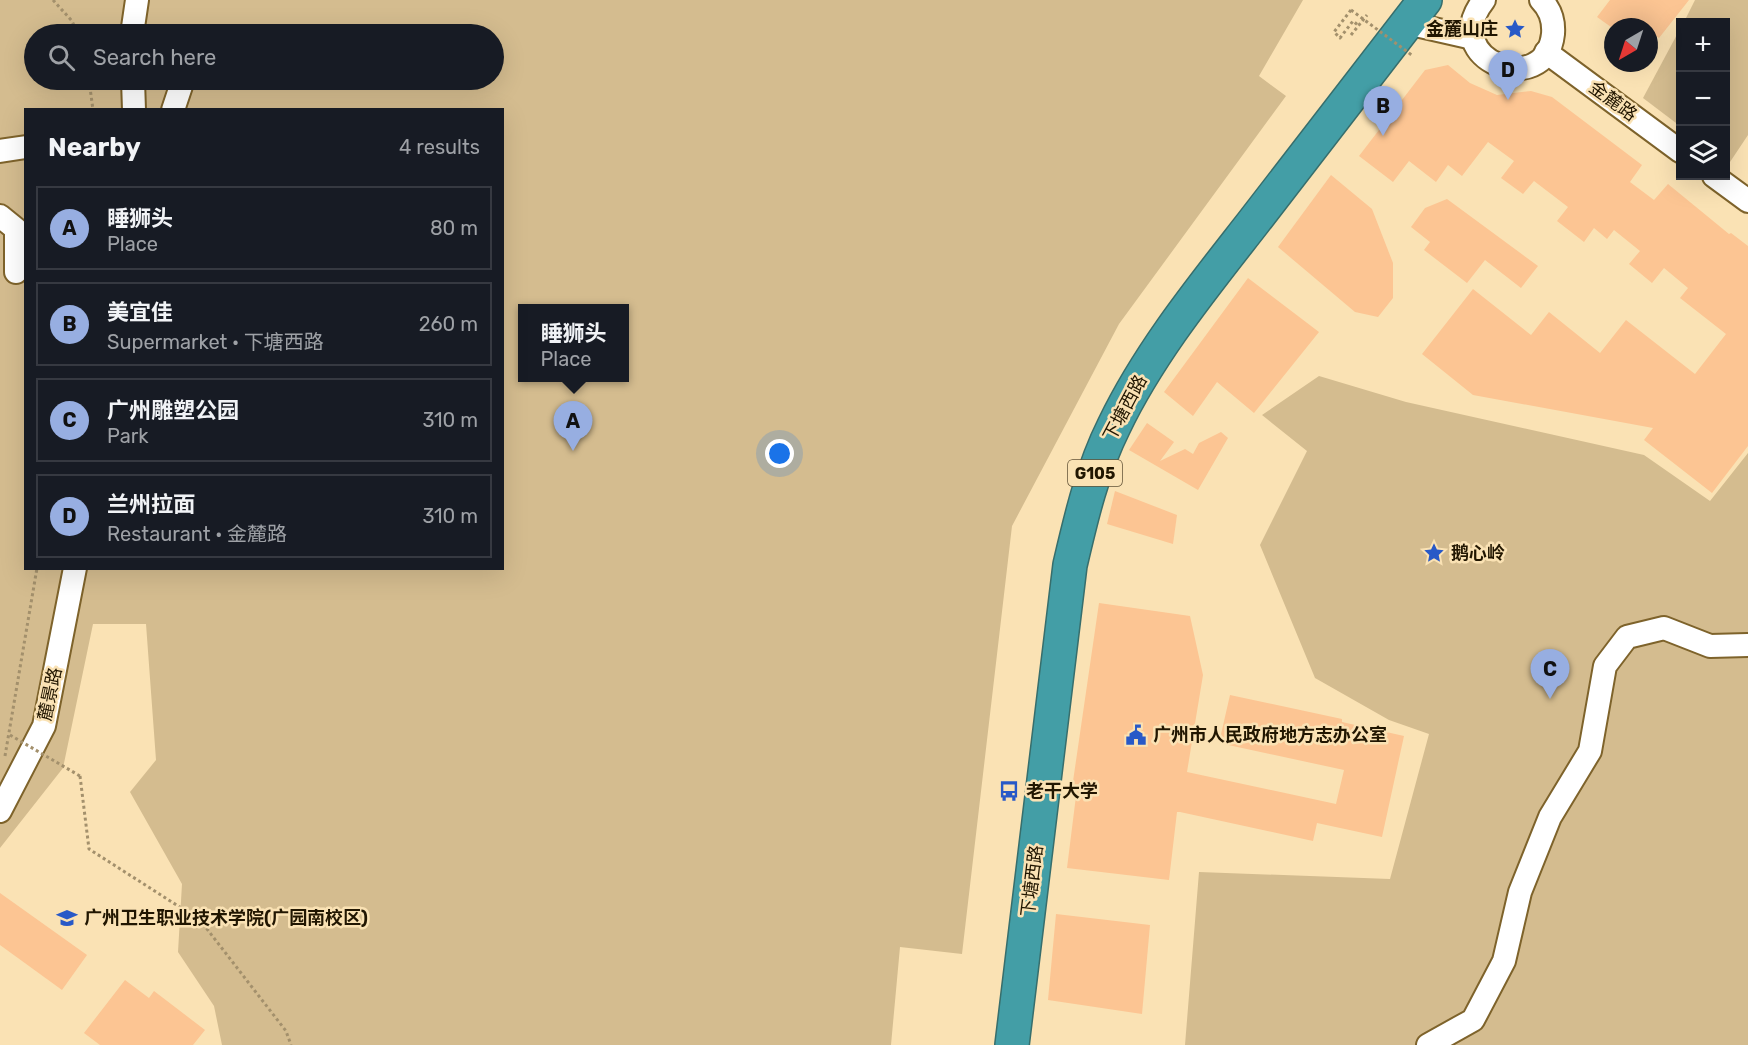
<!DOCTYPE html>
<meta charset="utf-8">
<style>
body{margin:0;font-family:Rubik,"Noto Sans SC",sans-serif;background:#20242c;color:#f1f3f6}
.controls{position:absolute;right:18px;top:18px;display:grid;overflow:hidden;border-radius:0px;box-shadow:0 6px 24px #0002}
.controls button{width:54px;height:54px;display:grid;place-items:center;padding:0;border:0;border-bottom:2px solid #363941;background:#171b24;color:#f1f3f6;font:30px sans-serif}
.compass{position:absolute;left:1604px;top:18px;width:54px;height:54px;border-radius:50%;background:#171b24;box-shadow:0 6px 24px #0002;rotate:219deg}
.you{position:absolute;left:780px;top:454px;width:21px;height:21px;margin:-15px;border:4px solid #fff;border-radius:50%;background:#1a73e8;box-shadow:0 0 0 9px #1a73e833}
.badge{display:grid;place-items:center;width:39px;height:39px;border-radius:50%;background:#97aee1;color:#111;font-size:20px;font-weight:700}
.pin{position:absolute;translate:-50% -50px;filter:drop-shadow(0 2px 3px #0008)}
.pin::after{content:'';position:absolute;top:32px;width:21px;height:18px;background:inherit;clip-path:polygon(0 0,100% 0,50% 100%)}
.popup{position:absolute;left:518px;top:304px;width:111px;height:78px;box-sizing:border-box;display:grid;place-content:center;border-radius:0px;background:#171b24;filter:drop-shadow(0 2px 4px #0005);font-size:20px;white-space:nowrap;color:#9ea1a6}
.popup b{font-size:22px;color:#f1f3f6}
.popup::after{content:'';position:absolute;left:50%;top:100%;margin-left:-12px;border:12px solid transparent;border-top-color:#171b24}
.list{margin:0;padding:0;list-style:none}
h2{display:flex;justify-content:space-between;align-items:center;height:78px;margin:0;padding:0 24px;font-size:26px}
h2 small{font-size:20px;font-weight:400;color:#9ea1a6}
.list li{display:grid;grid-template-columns:39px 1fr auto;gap:18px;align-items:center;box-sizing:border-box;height:84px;margin:0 12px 12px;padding:0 12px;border:2px solid #363941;border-radius:0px}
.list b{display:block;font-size:22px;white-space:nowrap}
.list p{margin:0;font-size:20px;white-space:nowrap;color:#9ea1a6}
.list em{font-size:20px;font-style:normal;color:#9ea1a6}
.icon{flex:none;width:33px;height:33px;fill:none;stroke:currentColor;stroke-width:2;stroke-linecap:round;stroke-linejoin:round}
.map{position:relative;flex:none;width:1748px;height:1045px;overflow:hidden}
.search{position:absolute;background:#171b24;box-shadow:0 6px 24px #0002;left:24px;top:24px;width:480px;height:66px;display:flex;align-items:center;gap:15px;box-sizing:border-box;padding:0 21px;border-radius:33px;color:#9ea1a6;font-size:22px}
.panel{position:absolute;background:#171b24;box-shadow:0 6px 24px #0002;left:24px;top:108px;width:480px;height:462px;border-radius:0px}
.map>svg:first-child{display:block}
</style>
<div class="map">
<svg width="1748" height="1045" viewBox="0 0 1748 1045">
<rect width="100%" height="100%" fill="#fae2b4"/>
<g fill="#d4bc8f" fill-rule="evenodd">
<path d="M0,0h1303l-44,76 27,20 -167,228 -107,202 -50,428 -62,-7 -9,98h-669l-8,-39 -36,-54 4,-68 -52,-92 26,-32 -10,-136h-53l-30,144 -63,80zM34,34h460v46h-460zM26,110h476v458h-476zM522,308h102v70h-102z"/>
<path d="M1695,0h53v135l-18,27 -4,-3v-137h-42z"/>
<path d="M1680,29v97l-37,-28z"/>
<path d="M1319,376l87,26 238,53 66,46 38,-48v592h-563l14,-173 191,7 39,-145 -40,-14 -74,-42 -55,-133 47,-94 -45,-36z"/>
</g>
<g fill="#fcc593">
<path d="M1610,0h79l-30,38 -10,-7v-4h-38l-14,-10z"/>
<path d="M1448,65l22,18 27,12 34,-4 21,6 90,68 -12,17 24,18 14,-16 61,50 2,-1 17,13v200l-36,47 -68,-53 9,-12 -180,-33 -51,-41 51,-65 58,46 18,-23 51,41 26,-33 69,54 31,-40 -46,-36 8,-10 -24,-20 -12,15 -23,-19 11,-13 -26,-21 -7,9 -13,-11 -10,14 -27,-21 11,-14 -34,-26 -11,13 -22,-16 13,-17 -26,-19 -26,34 -14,-11 -12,17 -27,-21 -16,21 -34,-26 66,-86z"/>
<path d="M1331,175l41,34 21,54v35l-15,19 -23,-5 -77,-65z"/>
<path d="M1447,199l91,67 -17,22 -36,-28 -18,23 -43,-33 6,-8 -19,-15 14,-19z"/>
<path d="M1248,278l71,54 -65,81 -37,-31 -24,34 -29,-24z"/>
<path d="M1147,423l27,19 -14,19 25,-12 8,5 6,-11 22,-11 7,6 -30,52 -69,-40z"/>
<path d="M1115,491l62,24 -4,29 -66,-20z"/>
<path d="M1099,603l91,13 13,59 -16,97 149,32 8,-34 -125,-27 11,-48 112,24v3l62,14 -22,101 -65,-14 -4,18 -133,-29h-3l-8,68 -102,-12 9,-72 -5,-1z"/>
<path d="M0,893l87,62 -25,35 -62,-45z"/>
<path d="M1056,914l94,11 -8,89 -94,-14z"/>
<path d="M125,980l24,18 5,-7 51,39 -12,15h-93l-16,-12z"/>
</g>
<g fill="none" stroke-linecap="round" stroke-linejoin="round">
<g stroke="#7e632b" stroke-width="26">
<g id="minor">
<path d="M1484,0c-48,61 62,100 69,34 1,-13 -3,-25 -12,-34"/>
<path d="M1407,23l66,15"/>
<path d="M132,34l5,-34"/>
<path d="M1546,52l134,99"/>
<path d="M133,80l1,30"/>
<path d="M173,110l10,-30"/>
<path d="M0,151l26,-4"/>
<path d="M1714,176l34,25"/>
<path d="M0,216l16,13v43"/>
<path d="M0,811l44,-85 31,-158"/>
<path d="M1428,1045l45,-25 31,-59 16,-69 30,-75 40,-66 15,-85 22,-29 37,-9 46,18 38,-1"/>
</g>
</g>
<g stroke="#376e6c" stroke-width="36">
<path id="highway" d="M1012,1045l58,-480c11,-47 22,-95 44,-139 35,-73 88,-138 138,-202 58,-75 115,-150 173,-224"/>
</g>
<g stroke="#a3906c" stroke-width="3" stroke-dasharray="3 3" stroke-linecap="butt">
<path d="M53,0l19,21 6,13"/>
<path d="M1351,10l-17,22 6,6 13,-17 6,5"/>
<path d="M1351,35l16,-20"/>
<path d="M89,80l4,30"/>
<path d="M5,756l32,-188"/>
<path d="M80,776l9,73 111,71 86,111 5,14"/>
</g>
<use href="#minor" stroke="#fff" stroke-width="22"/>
<use href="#highway" stroke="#439ea6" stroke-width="33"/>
<g stroke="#a3906c" stroke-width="3" stroke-dasharray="3 3" stroke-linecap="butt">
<path d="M1351,10l62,46"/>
<path d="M10,735l70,41"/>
</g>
</g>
<defs>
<g id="sight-bare" transform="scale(1.62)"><path d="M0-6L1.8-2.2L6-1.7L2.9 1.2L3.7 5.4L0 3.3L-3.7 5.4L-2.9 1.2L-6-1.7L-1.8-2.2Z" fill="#2859c7" stroke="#fae2b4" stroke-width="2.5" paint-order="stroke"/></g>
<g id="civic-bare" transform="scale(1.62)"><path d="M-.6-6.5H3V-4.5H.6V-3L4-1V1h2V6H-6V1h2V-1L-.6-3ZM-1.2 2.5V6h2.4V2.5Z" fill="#2859c7" stroke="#fae2b4" stroke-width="2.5" paint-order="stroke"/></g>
<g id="bus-bare" transform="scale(1.62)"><path d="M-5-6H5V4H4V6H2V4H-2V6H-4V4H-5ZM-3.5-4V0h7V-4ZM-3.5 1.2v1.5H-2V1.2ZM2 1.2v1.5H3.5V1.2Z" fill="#2859c7" stroke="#fae2b4" stroke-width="2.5" paint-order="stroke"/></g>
<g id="university-bare" transform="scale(1.62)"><path d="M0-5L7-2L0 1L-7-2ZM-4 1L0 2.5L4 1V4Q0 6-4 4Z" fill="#2859c7" stroke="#fae2b4" stroke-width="2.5" paint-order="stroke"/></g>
</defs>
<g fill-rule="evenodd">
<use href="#sight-bare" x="1515" y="29"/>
<use href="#sight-bare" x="1434" y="553"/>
<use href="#civic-bare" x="1136" y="735"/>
<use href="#bus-bare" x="1009" y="791"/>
<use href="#university-bare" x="67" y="918"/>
</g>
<g text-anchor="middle" stroke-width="5" stroke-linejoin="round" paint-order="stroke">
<rect fill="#fae2b4" stroke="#625337" stroke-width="1.5" x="1068" y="460" width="54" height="26" rx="4.5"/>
<g font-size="16" font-weight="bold" fill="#211601">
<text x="1095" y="479">G105</text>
</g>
<g font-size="18" font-weight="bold" fill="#211601" stroke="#fae2b4" text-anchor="start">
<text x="1498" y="35" text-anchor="end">金麓山庄</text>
<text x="1451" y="559">鹅心岭</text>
<text x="1153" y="741">广州市人民政府地方志办公室</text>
<text x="1026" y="797">老干大学</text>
<text x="84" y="924">广州卫生职业技术学院(广园南校区)</text>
</g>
<g font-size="18" fill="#211601" stroke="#fae2b4">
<text transform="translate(1613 101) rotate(36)" y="6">金麓路</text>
<text transform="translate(1125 408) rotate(-62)" y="6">下塘西路</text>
<text transform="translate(50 694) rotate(-78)" y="6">麓景路</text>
<text transform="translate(1032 881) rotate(-83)" y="6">下塘西路</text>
</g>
</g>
</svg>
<div class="controls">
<button>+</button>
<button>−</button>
<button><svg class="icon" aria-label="layers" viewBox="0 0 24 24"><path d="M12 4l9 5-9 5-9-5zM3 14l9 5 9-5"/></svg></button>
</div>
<svg class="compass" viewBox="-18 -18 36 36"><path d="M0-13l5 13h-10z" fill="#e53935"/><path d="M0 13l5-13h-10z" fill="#9ea1a6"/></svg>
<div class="you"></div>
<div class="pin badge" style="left:573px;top:451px">A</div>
<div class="popup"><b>睡狮头</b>Place</div>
<div class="pin badge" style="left:1383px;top:136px">B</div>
<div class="pin badge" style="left:1550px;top:699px">C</div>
<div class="pin badge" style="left:1508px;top:100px">D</div>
<div class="search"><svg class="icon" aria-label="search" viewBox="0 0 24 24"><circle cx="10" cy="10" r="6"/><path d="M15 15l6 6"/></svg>Search here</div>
<section class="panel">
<h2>Nearby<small>4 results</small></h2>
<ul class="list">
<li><span class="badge">A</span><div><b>睡狮头</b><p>Place</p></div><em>80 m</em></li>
<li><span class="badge">B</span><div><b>美宜佳</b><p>Supermarket · 下塘西路</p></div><em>260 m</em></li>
<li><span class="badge">C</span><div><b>广州雕塑公园</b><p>Park</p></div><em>310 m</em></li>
<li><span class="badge">D</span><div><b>兰州拉面</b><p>Restaurant · 金麓路</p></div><em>310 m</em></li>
</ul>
</section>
</div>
